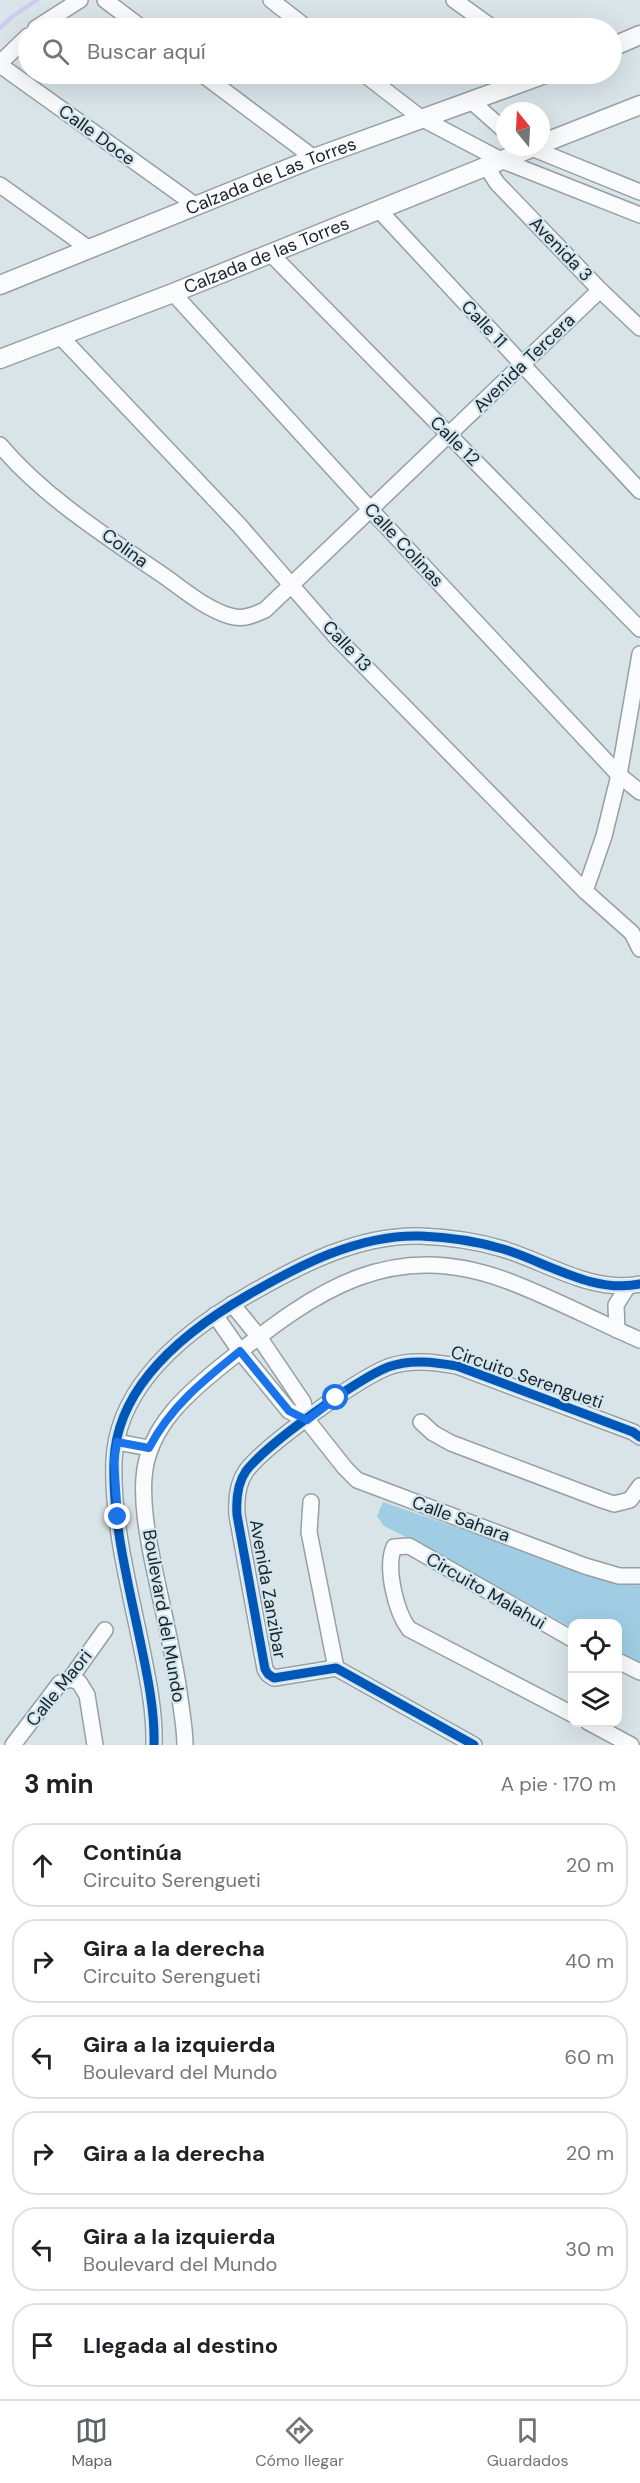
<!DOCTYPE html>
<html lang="es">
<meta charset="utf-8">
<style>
body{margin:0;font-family:"DM Sans",sans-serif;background:#f2f2f2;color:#202124}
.controls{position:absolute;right:18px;bottom:18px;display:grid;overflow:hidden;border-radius:12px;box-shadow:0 6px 24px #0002}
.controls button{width:54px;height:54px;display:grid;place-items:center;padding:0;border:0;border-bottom:2px solid #e0e0e0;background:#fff;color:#202124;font:30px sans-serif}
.compass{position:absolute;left:496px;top:102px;width:54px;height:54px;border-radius:50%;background:#fff;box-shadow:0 6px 24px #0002;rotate:342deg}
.stop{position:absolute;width:18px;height:18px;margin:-14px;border:4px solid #1a73e8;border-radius:50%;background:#fff}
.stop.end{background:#1a73e8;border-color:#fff;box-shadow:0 2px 6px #0008}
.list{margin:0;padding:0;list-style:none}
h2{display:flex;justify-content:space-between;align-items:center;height:78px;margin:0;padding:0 24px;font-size:26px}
h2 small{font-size:20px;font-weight:400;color:#757577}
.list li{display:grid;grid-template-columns:39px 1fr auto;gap:18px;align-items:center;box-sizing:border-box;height:84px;margin:0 12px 12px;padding:0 12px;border:2px solid #e0e0e0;border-radius:24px}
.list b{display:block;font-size:22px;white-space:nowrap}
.list p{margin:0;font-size:20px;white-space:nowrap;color:#757577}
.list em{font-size:20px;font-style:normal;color:#757577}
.icon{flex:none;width:33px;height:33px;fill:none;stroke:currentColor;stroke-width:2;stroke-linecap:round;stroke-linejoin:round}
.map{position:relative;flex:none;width:640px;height:1745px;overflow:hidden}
.search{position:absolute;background:#fff;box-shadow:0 6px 24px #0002;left:18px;right:18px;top:18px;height:66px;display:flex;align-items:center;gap:15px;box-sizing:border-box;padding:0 21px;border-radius:33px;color:#757577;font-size:22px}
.sheet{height:654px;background:#fff}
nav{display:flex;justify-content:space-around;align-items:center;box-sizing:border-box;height:84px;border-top:2px solid #e0e0e0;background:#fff;font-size:16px;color:#757577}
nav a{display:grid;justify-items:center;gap:3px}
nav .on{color:#5d656a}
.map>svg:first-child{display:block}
</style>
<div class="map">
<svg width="640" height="1745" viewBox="0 0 640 1745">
<rect width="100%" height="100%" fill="#d9e4e9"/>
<path fill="#a0cde4" d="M383,1502l216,75 38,6 3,3v79l-22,-12v-29h-46v4l-125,-70 -63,-32 -7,-10z"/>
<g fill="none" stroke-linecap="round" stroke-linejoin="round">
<path stroke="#cecbf1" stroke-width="4.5" d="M0,28l13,-12 24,-16"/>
<g stroke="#979fa3" stroke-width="18">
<g id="minor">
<path d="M105,0l37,28"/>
<path d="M271,0l36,28"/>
<path d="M454,0l39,28"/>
<path d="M36,28l44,-28"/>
<path d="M0,63l28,-27"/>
<path d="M0,65l195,140"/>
<path d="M202,74l112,84"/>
<path d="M364,74l57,44 80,42 139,55"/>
<path d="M470,100l35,31"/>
<path d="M529,147l111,45"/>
<path d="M486,166l11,17 103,107 40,38"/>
<path d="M0,185l88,63"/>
<path d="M378,209l262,282"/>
<path d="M270,253l370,376"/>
<path d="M173,293l197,216 249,266 21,17"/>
<path d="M60,336l179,189 99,114 247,252 47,42 8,16"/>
<path d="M0,445c45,53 107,92 164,131 20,14 42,33 66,40 13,4 24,-1 35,-6l335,-320"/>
<path d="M585,891l19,-55 15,-61 21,-121"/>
<path d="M232,1304l27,33 44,65 4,18 38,48 12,12 228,86 34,10h21"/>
<path d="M215,1315l25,36 49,60 18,9"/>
<path d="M617,1330l-1,-25 12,-19"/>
<path d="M421,1422l12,11 18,10 151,57 12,4 16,-4 10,-14"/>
<path d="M117,1442l32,6"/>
<path d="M311,1502l-2,30 27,136"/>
<path d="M572,1639l-163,-93 -15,1c-9,21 2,65 15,82l163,85"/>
<path d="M618,1661l22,11"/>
<path d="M70,1679l9,3 8,13 8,50"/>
<path d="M588,1722l43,23"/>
<path d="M13,1745l47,-62 10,-4 35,-49"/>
<path d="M154,1745c1,-35 -7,-71 -14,-105 -12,-58 -28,-119 -26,-179 3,-77 73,-131 134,-166 52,-30 111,-61 173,-59 27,1 55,5 82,13 43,13 90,45 137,35"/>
<path d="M185,1745c0,-18 -4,-36 -6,-54 -7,-45 -18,-89 -27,-133 -5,-26 -10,-54 -8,-81 4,-52 47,-87 85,-117 88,-70 162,-123 279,-79 45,17 88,40 132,59"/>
<path d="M474,1745l-138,-77 -62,10 -6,-4 -3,-5 -28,-154c-1,-15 0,-31 9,-44 21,-27 110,-91 142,-104 22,-8 46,-5 69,-1l176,66 7,5"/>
</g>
</g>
<g stroke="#979fa3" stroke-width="21">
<g id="major">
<path d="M612,47l28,-12"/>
<path d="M541,144l99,-39"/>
<path id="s1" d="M0,285l314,-127 231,-84"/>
<path id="s2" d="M0,359l173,-66 361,-146"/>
</g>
</g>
<use href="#minor" stroke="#f9fbfc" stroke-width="15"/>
<use href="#major" stroke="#f9fbfc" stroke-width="18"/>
<g stroke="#d2e6f0" stroke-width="13">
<g id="cycleway">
<path d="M154,1745c1,-35 -7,-71 -14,-105 -12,-58 -28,-119 -26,-179 3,-77 73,-131 134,-166 52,-30 111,-61 173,-59 27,1 55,5 82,13 43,13 90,45 137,35"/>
<path d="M474,1745l-138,-77 -62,10 -6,-4 -3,-5 -28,-154c-1,-15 0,-31 9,-44 21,-27 110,-91 142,-104 22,-8 46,-5 69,-1l176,66 7,5"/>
</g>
</g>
<use href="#cycleway" stroke="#0057b8" stroke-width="9"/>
</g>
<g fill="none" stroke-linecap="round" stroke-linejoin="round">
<path stroke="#1a73e8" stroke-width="8" d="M118,1517l-4,-56 3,-19 32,6c22,-42 55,-68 91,-97l49,60 18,9 29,-22"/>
</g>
<g text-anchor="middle" stroke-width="4.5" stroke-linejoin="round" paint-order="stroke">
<g font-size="18" fill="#1a2125" stroke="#d2e6f0">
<text transform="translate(97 135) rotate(36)" y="6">Calle Doce</text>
<text dy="6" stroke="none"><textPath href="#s1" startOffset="292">Calzada de Las Torres</textPath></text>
<text transform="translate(561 249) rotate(46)" y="6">Avenida 3</text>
<text dy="6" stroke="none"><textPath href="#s2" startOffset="286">Calzada de las Torres</textPath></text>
<text transform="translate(484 324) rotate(47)" y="6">Calle 11</text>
<text transform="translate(524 363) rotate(-44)" y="6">Avenida Tercera</text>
<text transform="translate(455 441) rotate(45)" y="6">Calle 12</text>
<text transform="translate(404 545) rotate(47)" y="6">Calle Colinas</text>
<text transform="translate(125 548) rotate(36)" y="6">Colina</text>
<text transform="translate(347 646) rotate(47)" y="6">Calle 13</text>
<text transform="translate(527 1377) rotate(19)" y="6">Circuito Serengueti</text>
<text transform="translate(461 1519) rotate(20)" y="6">Calle Sahara</text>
<text transform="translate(268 1589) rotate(80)" y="6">Avenida Zanzibar</text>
<text transform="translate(486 1591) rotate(30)" y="6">Circuito Malahui</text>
<text transform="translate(164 1616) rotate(80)" y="6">Boulevard del Mundo</text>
<text transform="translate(59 1688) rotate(-51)" y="6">Calle Maori</text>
</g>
</g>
</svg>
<div class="controls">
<button><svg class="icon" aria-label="locate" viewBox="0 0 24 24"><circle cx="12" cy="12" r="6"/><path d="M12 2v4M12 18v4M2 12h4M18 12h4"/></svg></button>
<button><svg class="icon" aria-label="layers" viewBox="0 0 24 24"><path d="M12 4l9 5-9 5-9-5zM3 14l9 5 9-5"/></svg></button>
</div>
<svg class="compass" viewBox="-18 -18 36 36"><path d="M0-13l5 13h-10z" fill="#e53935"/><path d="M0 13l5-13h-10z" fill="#757577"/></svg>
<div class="stop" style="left:336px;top:1398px"></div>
<div class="stop end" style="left:118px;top:1517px"></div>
<div class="search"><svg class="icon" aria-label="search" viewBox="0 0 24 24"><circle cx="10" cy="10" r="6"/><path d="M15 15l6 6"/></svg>Buscar aquí</div>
</div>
<section class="sheet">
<h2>3 min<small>A pie · 170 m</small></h2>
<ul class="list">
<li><svg class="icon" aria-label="ahead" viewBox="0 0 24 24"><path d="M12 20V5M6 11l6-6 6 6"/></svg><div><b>Continúa</b><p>Circuito Serengueti</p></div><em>20 m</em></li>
<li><svg class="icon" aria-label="right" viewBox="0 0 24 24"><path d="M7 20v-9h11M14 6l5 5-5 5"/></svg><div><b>Gira a la derecha</b><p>Circuito Serengueti</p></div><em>40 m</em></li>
<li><svg class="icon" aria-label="left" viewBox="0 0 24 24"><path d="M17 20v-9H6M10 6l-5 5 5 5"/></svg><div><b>Gira a la izquierda</b><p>Boulevard del Mundo</p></div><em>60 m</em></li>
<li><svg class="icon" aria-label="right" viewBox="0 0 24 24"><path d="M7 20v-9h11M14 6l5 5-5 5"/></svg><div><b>Gira a la derecha</b></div><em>20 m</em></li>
<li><svg class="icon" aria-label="left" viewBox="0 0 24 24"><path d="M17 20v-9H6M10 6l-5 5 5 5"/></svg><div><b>Gira a la izquierda</b><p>Boulevard del Mundo</p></div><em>30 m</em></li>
<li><svg class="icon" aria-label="arrive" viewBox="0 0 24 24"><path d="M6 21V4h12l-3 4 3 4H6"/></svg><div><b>Llegada al destino</b></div></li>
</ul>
</section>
<nav>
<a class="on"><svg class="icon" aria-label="map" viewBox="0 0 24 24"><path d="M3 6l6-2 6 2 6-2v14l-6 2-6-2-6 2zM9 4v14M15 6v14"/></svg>Mapa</a>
<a><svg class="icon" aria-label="directions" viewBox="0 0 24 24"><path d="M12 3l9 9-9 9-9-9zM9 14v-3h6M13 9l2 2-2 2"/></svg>Cómo llegar</a>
<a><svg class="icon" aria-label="saved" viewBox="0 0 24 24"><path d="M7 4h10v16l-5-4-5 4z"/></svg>Guardados</a>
</nav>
